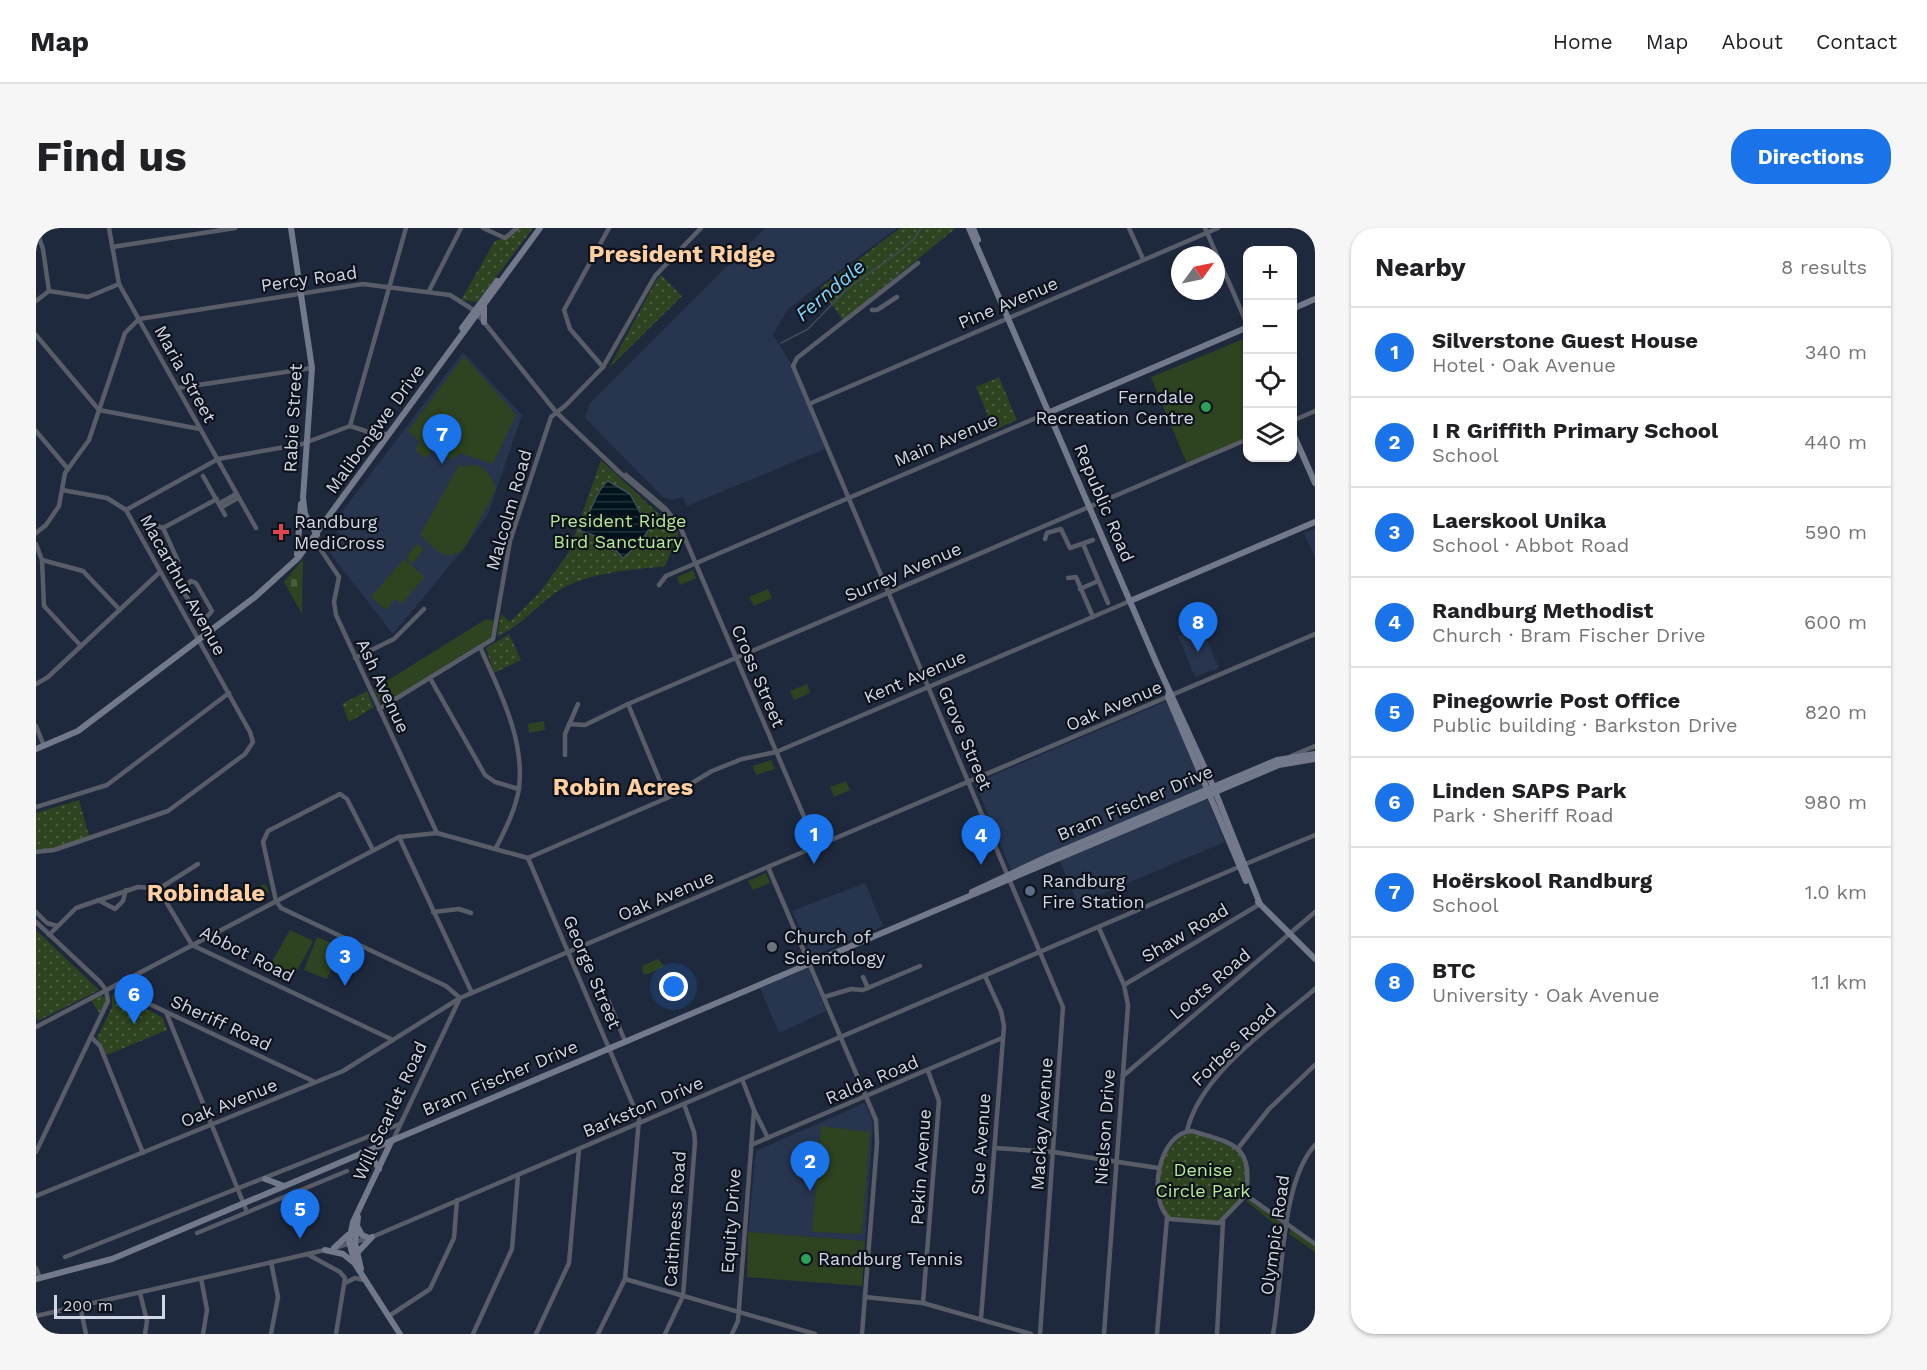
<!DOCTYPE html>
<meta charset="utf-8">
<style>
body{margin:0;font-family:"Work Sans",sans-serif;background:#f6f6f6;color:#202124}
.controls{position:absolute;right:18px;top:18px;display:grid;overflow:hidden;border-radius:12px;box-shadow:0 2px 4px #0004}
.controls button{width:54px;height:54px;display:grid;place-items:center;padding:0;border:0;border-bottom:2px solid #e0e0e0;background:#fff;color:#202124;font:30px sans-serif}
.compass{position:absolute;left:1135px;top:18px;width:54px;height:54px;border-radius:50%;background:#fff;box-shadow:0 2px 4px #0004;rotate:57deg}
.scale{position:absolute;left:18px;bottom:15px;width:111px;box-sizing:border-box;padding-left:6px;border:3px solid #d0d7e5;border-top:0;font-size:16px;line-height:21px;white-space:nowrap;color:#d0d7e5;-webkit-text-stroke:4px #0d121b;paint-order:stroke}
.you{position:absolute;left:638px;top:759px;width:21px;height:21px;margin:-15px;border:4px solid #fff;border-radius:50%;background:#1a73e8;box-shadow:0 0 0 9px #1a73e833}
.badge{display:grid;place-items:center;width:39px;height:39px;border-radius:50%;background:#1a73e8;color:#fff;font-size:20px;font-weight:700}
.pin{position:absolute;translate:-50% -50px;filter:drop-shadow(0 2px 3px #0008)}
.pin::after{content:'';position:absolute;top:32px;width:21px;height:18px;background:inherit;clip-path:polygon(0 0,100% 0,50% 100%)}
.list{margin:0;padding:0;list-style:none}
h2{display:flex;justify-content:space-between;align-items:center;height:78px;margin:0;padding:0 24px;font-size:26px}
h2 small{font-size:20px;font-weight:400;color:#757577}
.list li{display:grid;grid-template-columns:39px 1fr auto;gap:18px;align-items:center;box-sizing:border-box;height:90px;padding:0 24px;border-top:2px solid #e0e0e0}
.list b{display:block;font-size:22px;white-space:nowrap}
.list p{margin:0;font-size:20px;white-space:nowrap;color:#757577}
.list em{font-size:20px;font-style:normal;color:#757577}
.icon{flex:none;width:33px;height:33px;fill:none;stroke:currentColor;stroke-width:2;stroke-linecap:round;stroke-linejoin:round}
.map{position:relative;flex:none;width:1279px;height:1106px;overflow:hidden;border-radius:24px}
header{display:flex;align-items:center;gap:36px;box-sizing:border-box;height:84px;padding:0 30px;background:#fff;border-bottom:2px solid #e0e0e0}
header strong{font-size:28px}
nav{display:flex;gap:33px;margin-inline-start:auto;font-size:21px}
.intro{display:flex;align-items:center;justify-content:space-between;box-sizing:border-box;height:144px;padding:0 36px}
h1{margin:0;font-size:42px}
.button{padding:15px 27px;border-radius:24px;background:#1a73e8;color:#fff;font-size:21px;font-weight:700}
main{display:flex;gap:36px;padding:0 36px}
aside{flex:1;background:#fff;border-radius:24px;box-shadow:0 2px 4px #0004}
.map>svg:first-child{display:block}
</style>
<header>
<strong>Map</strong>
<nav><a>Home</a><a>Map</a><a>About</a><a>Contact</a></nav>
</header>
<div class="intro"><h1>Find us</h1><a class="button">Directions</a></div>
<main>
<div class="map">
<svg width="1279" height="1106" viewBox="0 0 1279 1106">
<defs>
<pattern id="cemetery-stones" width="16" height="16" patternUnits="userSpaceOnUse" patternTransform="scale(1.5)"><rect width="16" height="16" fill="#2e431f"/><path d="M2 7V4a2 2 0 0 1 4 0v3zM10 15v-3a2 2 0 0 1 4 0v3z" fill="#4b5d3f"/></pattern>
<pattern id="park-dots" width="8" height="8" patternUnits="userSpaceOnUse" patternTransform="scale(1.5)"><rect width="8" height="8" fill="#2e431f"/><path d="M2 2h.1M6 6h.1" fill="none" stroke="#4b5d3f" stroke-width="1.8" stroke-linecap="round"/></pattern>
<pattern id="water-rules" width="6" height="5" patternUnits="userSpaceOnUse" patternTransform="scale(1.5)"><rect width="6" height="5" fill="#00121c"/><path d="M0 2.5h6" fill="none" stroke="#24343d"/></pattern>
</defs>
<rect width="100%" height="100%" fill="#1f293e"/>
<g fill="#28354e">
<path d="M729,0h132l-109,81 -15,26 17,27 35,87 -138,57 -4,-9 -11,3 -9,-3 -78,-79 5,-15z"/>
<path d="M427,124l59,63 -34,99 -22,32 -73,88 -64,-82 12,-17 -7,-7 4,-11z"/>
<path d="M1279,301v28l-11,-24z"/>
<path d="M1165,399l18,41 -24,9 -17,-41z"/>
<path d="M1131,473l58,141 -147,62 -23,-53 -44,19 -36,-87z"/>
<path d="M829,655l18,43 -71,30 -20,-45z"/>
<path d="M772,740l18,43 -47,22 -19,-45z"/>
<path d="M829,875l8,20 -8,118 -117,-9 8,-81z"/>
</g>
<g fill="#2e431f">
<path d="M1210,110l1,100 -60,26 -36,-87z"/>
<path d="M428,128l52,59 -23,49 -33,-11 -9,7 -17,-12 -9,10 -10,-8 5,-8 -12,-11z"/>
<path d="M423,237c6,4 8,0 13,0 13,0 21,13 24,24l-32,60c-21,16 -29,-2 -44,-14z"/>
<path d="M381,315l7,6 -11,15 -7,-6z"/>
<path d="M368,331l21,18 -24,27 -6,-5 -9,11 -15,-13z"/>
<path d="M657,342l3,8 -16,7 -3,-8z"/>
<path d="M732,361l4,9 -18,8 -5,-9z"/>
<path d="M450,391l8,2 -4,17 -107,66 -4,-2 -5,-13z"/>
<path d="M771,456l3,9 -16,7 -4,-9z"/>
<path d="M508,493l1,9 -16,3 -1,-9z"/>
<path d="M735,532l4,9 -19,6 -3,-9z"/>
<path d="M810,553l4,9 -16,7 -4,-10z"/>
<path d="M730,645l4,10 -17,7 -5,-9z"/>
<path d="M229,656l4,8 -17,9 -5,-9z"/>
<path d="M254,702l23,11 -21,39 -23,-13z"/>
<path d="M281,709l24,10 -14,32 -23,-9z"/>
<path d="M622,731l6,7 -18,9 -3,-2 -1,-7z"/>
<path d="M785,898l49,6 -8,102 -50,-2z"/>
<path d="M1213,971l34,26 -1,5 -36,-29z"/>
<path d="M1255,1001l24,17v6l-26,-18z"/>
<path d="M712,1004l117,9 -3,45 -115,-9z"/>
</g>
<path fill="url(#cemetery-stones)" d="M267,331l-1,55 -18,-32z"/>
<g fill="url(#park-dots)">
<path d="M481,0h16l-56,74 -16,-2 34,-59 9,-3z"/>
<path d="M864,0h56l-113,92 -23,-32z"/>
<path d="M625,47l21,21 -73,72 47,-87z"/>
<path d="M963,149l18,43 -23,10 -18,-43z"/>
<path d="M565,232l78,73 -14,33c-34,4 -73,6 -104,23 -23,14 -38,37 -64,47l4,-22 9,8 29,-29 29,-39z"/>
<path d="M473,406l12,26 -27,13 -8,-25z"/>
<path d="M331,463l7,16 -25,15 -7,-18z"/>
<path d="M43,572l10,36 -35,13 -18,1v-37z"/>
<path d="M0,702l63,60 -61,31 -2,-3z"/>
<path d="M81,764l46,26 4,12 -60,25 -10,-17 15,-31v-12z"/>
<path d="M64,767l7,4 -6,17 -10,-16z"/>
<path d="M1152,903l54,19 3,8 1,40 -23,24 -56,-3c-13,-38 -12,-62 21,-88z"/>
</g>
<path fill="url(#water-rules)" stroke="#3e4d58" stroke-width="1.5" d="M572,253l22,13 11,20 12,9 -13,20 -17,15 -18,-19 -25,-8c9,-14 16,-41 28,-50z"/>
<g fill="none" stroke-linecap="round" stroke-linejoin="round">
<path stroke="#3e4d58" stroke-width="1.5" d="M745,115l27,-14 41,-42 46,-32 19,-16 7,-11"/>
<g stroke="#585d68" stroke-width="4.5">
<path d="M73,0l10,56 137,244"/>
<path d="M447,0l22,10 12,-10"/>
<path d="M1093,0l14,31"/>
<path d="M1169,0l43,98"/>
<path d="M0,1l7,20 6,42"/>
<path d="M76,19l123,-19"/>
<path d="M882,35l-121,95 -4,8 270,641 -23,327"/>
<path d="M393,63l32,-63"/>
<path d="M0,73l13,-10 39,6 31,-13"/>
<path d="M836,82h5l20,-13"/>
<path d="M0,107l63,75 101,19"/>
<path d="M567,139l-33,-38 -6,-19 45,-82"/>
<path d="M142,160l134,-20"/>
<path d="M773,176l409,-176"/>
<path d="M1256,193l23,-10"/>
<path d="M314,198l56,-198"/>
<path d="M0,203l32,38"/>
<path d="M590,247l40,34 15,20 136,318"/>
<path d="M167,248l22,39"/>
<path d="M184,275l16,-9"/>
<path d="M186,279l16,-9"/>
<path d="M90,282l92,-51 84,-15 48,-18 25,8h12"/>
<path d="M127,300l54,-29"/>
<path d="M109,302l9,-5 9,3 15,33 -11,8"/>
<path d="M0,305l10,-8 13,-19 6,-33 24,-33 36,-107 14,-14 224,-35 87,11 25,16 81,101 63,60 53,45"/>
<path d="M1009,311l2,-6 14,-4 9,19 23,-8"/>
<path d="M0,316l6,16 2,46 37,40"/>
<path d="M1047,316l25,59"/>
<path d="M285,322l18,27 -5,25 2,13 101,218"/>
<path d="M6,332l41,11 37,39"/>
<path d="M1032,350l8,-1 17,40"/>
<path d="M155,353l5,2 16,28 -8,9h-4l-18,-31z"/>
<path d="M623,357l7,-9 384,-164"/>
<path d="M1044,361l18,-8"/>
<path d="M444,419c19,43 45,92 39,141 -3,21 -14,42 -23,60"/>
<path d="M319,430l39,-19 30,-30"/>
<path d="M394,450l55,97 10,7 24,7"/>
<path d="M0,456l12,-7 112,-105"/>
<path d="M592,476l39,94"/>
<path d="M343,481l114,-70 17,-98 41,-124 15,-12 37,-38 52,-91 46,-48"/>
<path d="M533,496l16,1 43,-21 620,-265"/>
<path d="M0,498l8,20"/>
<path d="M529,527v-21l13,-30"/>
<path d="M1255,528l24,-10"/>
<path d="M0,579l71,-22 122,-92"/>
<path d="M363,609l73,156"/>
<path d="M337,622l-26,-51 -7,-5 -72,37 -5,11 13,59 5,7 165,78 14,12 -67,142"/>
<path d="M0,624l18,-2 114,-39 77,-57 8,-12 -3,-10 -124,-222 -19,-12 -45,-8"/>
<path d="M492,630l139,-60 45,-27 30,-12 34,-7 354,-151"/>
<path d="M492,630l111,261 -14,160 -27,55"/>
<path d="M1212,635l67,-28"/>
<path d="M732,639l108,253 1,23 -15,191"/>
<path d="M121,662l41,-26"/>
<path d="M62,672l17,9 8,-8 3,-11"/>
<path d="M0,684l11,11 10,3"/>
<path d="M397,684l26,-3 12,4"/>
<path d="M0,694l64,60 6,8 2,11 -72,151"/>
<path d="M1063,700l25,57 4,20 -24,329"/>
<path d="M13,707l27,-27 62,-21 14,1 10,7 30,50 201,95"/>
<path d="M827,749l5,11"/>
<path d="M80,757l10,8 189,89"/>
<path d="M1088,757l136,-81"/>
<path d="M788,769l27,-8 12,1 57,-24"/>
<path d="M572,772l17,41"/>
<path d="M130,784l81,200"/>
<path d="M0,799l363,-190 38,-4 91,25"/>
<path d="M56,810l8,8 43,107"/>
<path d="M1087,848l192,-164"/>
<path d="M719,884l13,26"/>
<path d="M1151,903c13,-57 85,-105 128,-142"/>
<path d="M1156,903c42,13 61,13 54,64l-27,28 -49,-4c-24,-20 -11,-87 22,-88z"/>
<path d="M715,917l251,-107"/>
<path d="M1203,919l30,-38 46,-44"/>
<path d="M959,920l58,4 105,16"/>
<path d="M1210,967l69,49"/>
<path d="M0,968l307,-125 117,-73 855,-364"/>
<path d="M161,1005l150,-62"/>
<path d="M298,1020l38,-11 869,-371"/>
<path d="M271,1026l33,18 5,6 -9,56"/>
<path d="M29,1029l335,-133"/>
<path d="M235,1034l7,35 -7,37"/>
<path d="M0,1040l4,10"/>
<path d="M165,1050l6,32 -4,24"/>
<path d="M589,1051l190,55"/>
<path d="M309,1055l10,-5 9,2"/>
<path d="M104,1065l7,28 -2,13"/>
<path d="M829,1069l58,6 108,31"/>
<path d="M887,1075l16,-202 -11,-30"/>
<path d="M44,1078l6,28"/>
<path d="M0,1088l289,-66"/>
<path d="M353,1088l41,-27 24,-51 3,-38"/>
<path d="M945,1090l23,-292 -3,-15 -16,-35"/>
<path d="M437,1106l39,-85 6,-74"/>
<path d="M500,1106l33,-71 10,-114"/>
<path d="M629,1106l18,-38 12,-154 -1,-10 -10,-28"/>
<path d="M696,1106l6,-13 16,-211 -12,-31"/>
<path d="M1121,1106l10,-116"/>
<path d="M1181,1106l6,-113"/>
<path d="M1237,1106c10,-53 7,-151 42,-189"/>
</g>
<g stroke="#72798b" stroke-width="6">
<path d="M255,0l21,140 -9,130 2,16 12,21"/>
<path d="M933,0l188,436 56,122 47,118"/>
<path d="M937,0l5,12"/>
<path d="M448,79v15"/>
<path d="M1256,81l23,-10"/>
<path d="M426,100l35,-47"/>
<path d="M1014,184l198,-85"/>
<path d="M1256,203l23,52"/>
<path d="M261,326l4,-50"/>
<path d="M1094,373l185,-79"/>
<path d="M1133,463l-1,6 78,184"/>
<path d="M0,521l42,-18 177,-134 43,-39 242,-330"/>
<path d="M936,664l77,-36 228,-96 38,-6"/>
<path d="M1222,674l57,57"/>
<path d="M356,912l-39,82 -4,19 6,23 45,70"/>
<path d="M325,925l12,6 6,10"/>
<path d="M229,951l19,7"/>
<path d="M322,989l-3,26 6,26"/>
<path d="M321,998l5,9 7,3"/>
<path d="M298,1020l14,-13"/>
<path d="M289,1022l18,4 10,8"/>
<path d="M321,1025l15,-16"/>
<path d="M0,1051l76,-20 1167,-494 36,-6"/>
</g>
</g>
<g fill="#2e9e5b" stroke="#0d121b" stroke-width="2">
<circle cx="1170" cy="179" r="6"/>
<circle cx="770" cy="1031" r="6"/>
</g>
<path fill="#e0444e" stroke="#0d121b" stroke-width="2" d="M242 295h6v6h6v6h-6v6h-6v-6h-6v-6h6z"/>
<circle fill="#5c6f8a" stroke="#0d121b" stroke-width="2" cx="994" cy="663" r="6"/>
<circle fill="#6b7280" stroke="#0d121b" stroke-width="2" cx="736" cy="719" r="6"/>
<g text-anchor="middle" stroke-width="4.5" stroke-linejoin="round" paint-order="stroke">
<g font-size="18" fill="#d0d7e5" stroke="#0d121b">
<text transform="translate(273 51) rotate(-8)" y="6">Percy Road</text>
<text transform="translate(972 75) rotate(-23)" y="6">Pine Avenue</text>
<text transform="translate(149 146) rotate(61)" y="6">Maria Street</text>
<text transform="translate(257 190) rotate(-87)" y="6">Rabie Street</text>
<text transform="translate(339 201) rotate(-54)" y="6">Malibongwe Drive</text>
<text transform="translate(910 212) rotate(-23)" y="6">Main Avenue</text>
<text transform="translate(1068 275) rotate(67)" y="6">Republic Road</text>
<text transform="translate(473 282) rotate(-74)" y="6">Malcolm Road</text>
<text transform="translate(867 344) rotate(-23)" y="6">Surrey Avenue</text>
<text transform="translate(147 357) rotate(61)" y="6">Macarthur Avenue</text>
<text transform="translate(722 448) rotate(67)" y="6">Cross Street</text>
<text transform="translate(879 449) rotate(-23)" y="6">Kent Avenue</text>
<text transform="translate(347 458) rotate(65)" y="6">Ash Avenue</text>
<text transform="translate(1078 478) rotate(-23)" y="6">Oak Avenue</text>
<text transform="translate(929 510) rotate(67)" y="6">Grove Street</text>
<text transform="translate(1099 575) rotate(-23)" y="6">Bram Fischer Drive</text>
<text transform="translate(630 668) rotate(-23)" y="6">Oak Avenue</text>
<text transform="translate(1149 705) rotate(-31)" y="6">Shaw Road</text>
<text transform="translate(211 726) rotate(27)" y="6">Abbot Road</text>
<text transform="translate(556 744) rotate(67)" y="6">George Street</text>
<text transform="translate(1174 756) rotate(-40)" y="6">Loots Road</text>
<text transform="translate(185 795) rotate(25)" y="6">Sheriff Road</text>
<text transform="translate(1198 817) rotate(-44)" y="6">Forbes Road</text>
<text transform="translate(464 850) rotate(-23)" y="6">Bram Fischer Drive</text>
<text transform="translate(836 852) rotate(-23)" y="6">Ralda Road</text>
<text transform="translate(193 875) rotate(-22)" y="6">Oak Avenue</text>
<text transform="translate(607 879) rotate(-23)" y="6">Barkston Drive</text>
<text transform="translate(354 883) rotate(-65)" y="6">Will Scarlet Road</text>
<text transform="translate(1006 896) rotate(-86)" y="6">Mackay Avenue</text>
<text transform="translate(1069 899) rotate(-86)" y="6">Nielson Drive</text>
<text transform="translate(945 916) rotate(-86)" y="6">Sue Avenue</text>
<text transform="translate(885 939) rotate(-86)" y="6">Pekin Avenue</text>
<text transform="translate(639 991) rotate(-86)" y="6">Caithness Road</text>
<text transform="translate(695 993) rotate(-86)" y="6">Equity Drive</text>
<text transform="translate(1239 1007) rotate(-82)" y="6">Olympic Road</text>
</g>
<g font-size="18" fill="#d0d7e5" stroke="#0d121b" text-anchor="start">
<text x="1158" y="175" text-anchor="end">Ferndale<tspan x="1158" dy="21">Recreation Centre</tspan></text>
<text x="258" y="300">Randburg<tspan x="258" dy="21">MediCross</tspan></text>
<text x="1006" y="659">Randburg<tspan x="1006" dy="21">Fire Station</tspan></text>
<text x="748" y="715">Church of<tspan x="748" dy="21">Scientology</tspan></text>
<text x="782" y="1037">Randburg Tennis</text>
</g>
<g font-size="18" fill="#b7eb96" stroke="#0d121b">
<text x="582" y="299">President Ridge<tspan x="582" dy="21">Bird Sanctuary</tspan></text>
<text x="1167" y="948">Denise<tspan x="1167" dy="21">Circle Park</tspan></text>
</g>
<g font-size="20" font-style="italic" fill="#7fd6fc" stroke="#0d121b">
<text transform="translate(794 62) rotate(-40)" y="7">Ferndale</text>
</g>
<g font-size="24" font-weight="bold" fill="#ffcea1" stroke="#0d121b">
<text x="646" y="34">President Ridge</text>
<text x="587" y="567">Robin Acres</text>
<text x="170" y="673">Robindale</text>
</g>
</g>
</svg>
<div class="controls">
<button>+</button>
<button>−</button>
<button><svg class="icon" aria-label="locate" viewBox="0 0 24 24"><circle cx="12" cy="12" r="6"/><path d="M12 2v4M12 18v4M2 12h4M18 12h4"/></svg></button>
<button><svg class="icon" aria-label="layers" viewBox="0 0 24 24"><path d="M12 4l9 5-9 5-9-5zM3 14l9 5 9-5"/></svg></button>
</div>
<svg class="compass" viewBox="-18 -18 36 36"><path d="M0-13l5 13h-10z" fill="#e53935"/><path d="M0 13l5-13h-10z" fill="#757577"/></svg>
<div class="scale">200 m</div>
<div class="you"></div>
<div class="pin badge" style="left:778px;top:636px">1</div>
<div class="pin badge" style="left:774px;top:963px">2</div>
<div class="pin badge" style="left:309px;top:758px">3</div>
<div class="pin badge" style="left:945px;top:637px">4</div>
<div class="pin badge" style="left:264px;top:1011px">5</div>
<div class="pin badge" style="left:98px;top:796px">6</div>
<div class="pin badge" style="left:406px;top:236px">7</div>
<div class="pin badge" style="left:1162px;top:424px">8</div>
</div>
<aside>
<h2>Nearby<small>8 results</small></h2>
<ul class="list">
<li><span class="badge">1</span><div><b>Silverstone Guest House</b><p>Hotel · Oak Avenue</p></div><em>340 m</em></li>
<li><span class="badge">2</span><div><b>I R Griffith Primary School</b><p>School</p></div><em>440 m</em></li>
<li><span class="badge">3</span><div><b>Laerskool Unika</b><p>School · Abbot Road</p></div><em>590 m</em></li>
<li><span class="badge">4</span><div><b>Randburg Methodist</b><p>Church · Bram Fischer Drive</p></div><em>600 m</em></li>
<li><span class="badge">5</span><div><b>Pinegowrie Post Office</b><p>Public building · Barkston Drive</p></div><em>820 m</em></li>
<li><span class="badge">6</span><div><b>Linden SAPS Park</b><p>Park · Sheriff Road</p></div><em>980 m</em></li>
<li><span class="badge">7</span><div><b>Hoërskool Randburg</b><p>School</p></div><em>1.0 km</em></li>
<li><span class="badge">8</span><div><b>BTC</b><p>University · Oak Avenue</p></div><em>1.1 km</em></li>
</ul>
</aside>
</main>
